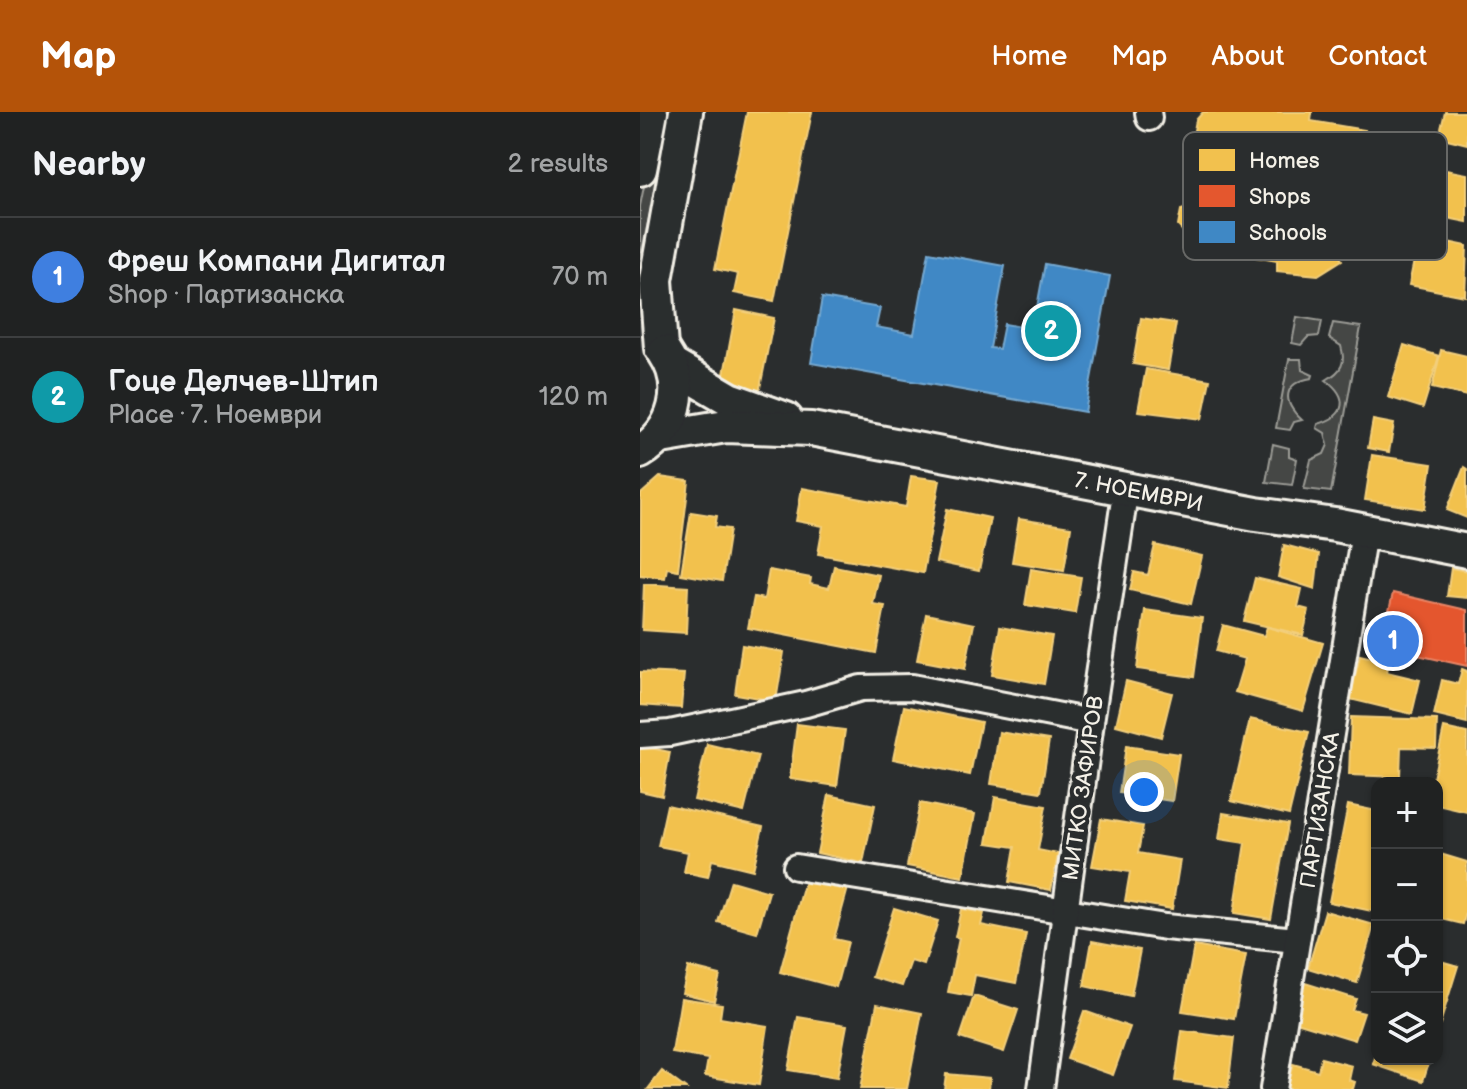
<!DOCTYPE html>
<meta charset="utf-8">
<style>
body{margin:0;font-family:"Balsamiq Sans",sans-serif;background:#2d2f2f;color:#f1f3f6}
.controls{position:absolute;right:24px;bottom:24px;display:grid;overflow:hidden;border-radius:16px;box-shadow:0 2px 6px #0004}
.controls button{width:72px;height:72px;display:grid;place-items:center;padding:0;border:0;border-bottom:2px solid #3d3f40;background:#202222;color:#f1f3f6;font:40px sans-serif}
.you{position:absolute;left:504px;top:680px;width:28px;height:28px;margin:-20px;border:6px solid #fff;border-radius:50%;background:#1a73e8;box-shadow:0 0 0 12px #1a73e833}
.badge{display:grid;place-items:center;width:52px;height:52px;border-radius:50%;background:#b45309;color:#fff;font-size:26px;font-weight:700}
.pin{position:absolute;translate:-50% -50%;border:4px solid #fff;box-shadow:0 2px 8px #0006}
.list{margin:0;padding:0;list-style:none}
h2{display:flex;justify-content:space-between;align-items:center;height:104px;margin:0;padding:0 32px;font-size:34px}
h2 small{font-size:26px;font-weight:400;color:#a2a4a5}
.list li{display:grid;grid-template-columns:52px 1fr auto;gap:24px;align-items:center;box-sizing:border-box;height:120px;padding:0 32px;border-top:2px solid #3d3f40}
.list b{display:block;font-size:30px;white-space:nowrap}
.list p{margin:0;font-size:26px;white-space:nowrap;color:#a2a4a5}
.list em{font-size:26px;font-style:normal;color:#a2a4a5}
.icon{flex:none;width:44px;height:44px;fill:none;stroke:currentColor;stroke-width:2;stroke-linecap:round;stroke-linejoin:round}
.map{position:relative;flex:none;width:827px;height:977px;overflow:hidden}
header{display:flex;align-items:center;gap:48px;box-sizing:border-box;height:112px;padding:0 40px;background:#b45309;color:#fff}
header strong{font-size:38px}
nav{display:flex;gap:44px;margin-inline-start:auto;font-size:28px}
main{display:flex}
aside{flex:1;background:#202222}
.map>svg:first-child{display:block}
</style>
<header>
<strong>Map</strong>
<nav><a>Home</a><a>Map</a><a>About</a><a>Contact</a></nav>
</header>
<main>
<aside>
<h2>Nearby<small>2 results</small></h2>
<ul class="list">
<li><span class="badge" style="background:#3f7fe0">1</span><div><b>Фреш Компани Дигитал</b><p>Shop · Партизанска</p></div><em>70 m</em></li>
<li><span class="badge" style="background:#0f9aa8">2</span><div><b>Гоце Делчев-Штип</b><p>Place · 7. Ноември</p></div><em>120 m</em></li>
</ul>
</aside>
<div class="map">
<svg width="827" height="977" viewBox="0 0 827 977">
<rect width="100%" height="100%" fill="#2a2d2e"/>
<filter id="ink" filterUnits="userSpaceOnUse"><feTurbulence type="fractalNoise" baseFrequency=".0125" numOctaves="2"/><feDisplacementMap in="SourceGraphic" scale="16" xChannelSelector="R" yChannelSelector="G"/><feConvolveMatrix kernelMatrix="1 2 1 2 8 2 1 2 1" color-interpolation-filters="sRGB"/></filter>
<g filter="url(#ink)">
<g fill="#444645" stroke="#9c9c96" stroke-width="2">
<path d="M19,0h13l-32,147v-53z"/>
<path d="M657,205l25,4 -3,15 -11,1 -7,8 -9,-2z"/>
<path d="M693,211l28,4 -30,165 -27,-3 7,-29 13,-6 4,-9 -3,-12 -8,-5 1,-4c29,-8 31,-27 8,-44 16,-9 20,-17 15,-34l-12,-8z"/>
<path d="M649,247h12l1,11 11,5 -1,3c-30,5 -30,24 -10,42l-8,2 -4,8 -14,-2z"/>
<path d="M633,332l16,4v8l8,3 -5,26 -26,-3z"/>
</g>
<g fill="#f2c14e" stroke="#f3cf7c" stroke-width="2">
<path d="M107,0h65l-38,189 -40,-8 4,-19 -23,-5z"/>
<path d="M563,0h109l-1,9 54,9 -8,40 6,7 -12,57h-8v4l5,1 -9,16 3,5 -24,15 -41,-4v-10l-22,-4 -23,-16 -2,-11 -8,-2 -4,16 -29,-6 -11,-12 3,-16 7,-2 10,-54 -7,-8 5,-26z"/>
<path d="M805,0h22v32l-28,-7z"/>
<path d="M790,55l37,7v48l-45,-9z"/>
<path d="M779,124l48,10 -2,50 -56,-11z"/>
<path d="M96,198l38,8 -15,75 -37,-8z"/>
<path d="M501,206l35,5 -8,47 -35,-6z"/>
<path d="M764,233l35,11 -16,52 -35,-11z"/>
<path d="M801,238l26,6v40l-35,-8z"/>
<path d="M506,257l64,11 -8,39 -64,-8z"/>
<path d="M733,308l21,4 -5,28 -21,-4z"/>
<path d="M732,343l60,9 -7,45 -60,-9z"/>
<path d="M824,355l3,2v49l-20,-8z"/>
<path d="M271,364l29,4 -17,93 -105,-19 5,-28 -27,-5 6,-33 104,19z"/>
<path d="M20,365l29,4 -11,89 -11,-2 -2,10 -25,-3 1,-81z"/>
<path d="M307,397l43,9 -11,53 -43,-9z"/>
<path d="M51,400l26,4 -2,11 15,2 -8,52 -41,-7z"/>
<path d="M379,407l52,8 -7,43 -52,-8z"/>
<path d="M515,433l47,11 -11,48 -61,-14 4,-18 14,3z"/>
<path d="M644,433l35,9 -4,35 -37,-12z"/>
<path d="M194,454l45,9 -6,29 12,2 -9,47 -128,-25 6,-31 10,2 5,-29 42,8 -1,6 19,4z"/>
<path d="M811,456l16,3v27l-20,-2z"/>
<path d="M391,457l50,8 -6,36 -50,-8z"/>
<path d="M615,466l47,11 -4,18 11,3 -6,25 -59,-14z"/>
<path d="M4,472l44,3 -2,46 -44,-3z"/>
<path d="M505,498l57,8 -8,59 -57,-8z"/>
<path d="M286,502l48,10 -9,45 -48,-9z"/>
<path d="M583,513l41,11 3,-9 56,16 -20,68 -68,-19 10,-33 -29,-8z"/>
<path d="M360,515l52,9 -8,48 -52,-9z"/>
<path d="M102,533l42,7 -8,49 -41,-7z"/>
<path d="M720,543l29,7 -2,10 33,8 -8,34 -62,-15z"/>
<path d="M822,557l5,2v52l-33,-8 8,-35 16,4z"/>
<path d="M0,560l44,2 -3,34 -41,-3z"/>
<path d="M486,569l46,12 -11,44 -45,-12z"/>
<path d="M264,594l77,16 -11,53 -77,-16z"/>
<path d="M711,605l86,3 -1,28 -35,-1 -1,30 -51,-2z"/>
<path d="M610,607l59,13 -20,83 -58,-14z"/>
<path d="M157,612l48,6 -8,56 -47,-7z"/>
<path d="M804,616l23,5v79l-30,-7v-22h-5z"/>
<path d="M359,620l50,8 -8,52 -50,-8z"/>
<path d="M67,632l51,12 -14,56 -50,-12z"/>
<path d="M0,634l30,6 -8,44 -22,-5z"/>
<path d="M486,634l53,8 -7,47 -53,-8z"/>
<path d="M189,683l46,10 -12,58 -46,-10z"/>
<path d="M355,685l51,9 -8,44 20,4 -7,36 -42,-8 6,-35 -28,-4z"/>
<path d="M280,691l55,11 -12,63 -56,-11z"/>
<path d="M27,693l96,22 -10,43 -41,-10 -4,17 -24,-5 4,-20 -30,-6z"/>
<path d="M708,693l29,6v77l-5,23 -43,-9z"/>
<path d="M583,701l65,11 -17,95 -37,-6 11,-70 -26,-4z"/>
<path d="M461,707l42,7 -5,27 42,7 -8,49 -47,-8 5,-29 -38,-6z"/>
<path d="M797,741l30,9v47l-4,15 -26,-6z"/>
<path d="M166,765l42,11 -14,51 14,3 -12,45 -56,-15z"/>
<path d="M91,769l38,11 -12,41 -39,-11z"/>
<path d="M254,796l44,13 -14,44 -13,-4 -9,25 -30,-9z"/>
<path d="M321,797l23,4 -3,12 45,9 -10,49 -41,-8 -4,21 -23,-4 11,-54 -4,-1z"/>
<path d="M685,799l49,14 -17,58 -49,-15z"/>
<path d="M452,829l48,9 -9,46 -47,-10z"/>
<path d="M554,834l52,9 -12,64 -52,-8z"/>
<path d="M797,848l21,6 -18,58 -3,-1z"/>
<path d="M48,855l32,8 -6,26 -32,-8z"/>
<path d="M665,871l51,16 -4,11 12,3 -9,27 -62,-19z"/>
<path d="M334,884l44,14 -14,42 -44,-14z"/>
<path d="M41,886l41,6 -2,14 48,8 -9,59 -54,-9 3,-17 -36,-6z"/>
<path d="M237,892l45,9 -15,76h-47z"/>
<path d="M444,899l46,16 -17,48 -46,-16z"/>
<path d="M158,905l49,8 -10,53 -49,-8z"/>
<path d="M542,919l52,7 -6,50 -53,-7z"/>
<path d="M737,939v8h53l-7,22 -50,-17z"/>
<path d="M681,946l31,8 -3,14 6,2 -2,7h-67l7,-25 25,7z"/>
<path d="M22,959l24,18h-38z"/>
<path d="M306,962l44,4 -1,11h-45z"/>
</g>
<path fill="#e4572e" stroke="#e98566" stroke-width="2" d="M753,481l74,17v56l-86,-19z"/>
<path fill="#3f88c5" stroke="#75a8d0" stroke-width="2" d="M289,140l76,14 -15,82 9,1 5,-25 29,5 12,-65 65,12 -25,136 -274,-49 11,-65 58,10 -4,19 38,7z"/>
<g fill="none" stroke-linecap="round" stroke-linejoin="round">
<g stroke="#f4f1e8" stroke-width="30">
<g id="minor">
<path d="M508,0l1,6"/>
<path d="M0,623l30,-2 136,-29 55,-16 51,-1 179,35"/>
<path d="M156,755l369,60 132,13"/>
<path d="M401,977l50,-367 35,-235"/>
<path d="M633,977l91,-557"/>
</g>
</g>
<g stroke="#f4f1e8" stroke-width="38">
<g id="secondary">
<path d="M0,57l11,-57"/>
<path d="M21,236l-5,-68 30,-168"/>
<path d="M32,253l58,34 56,20"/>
<path d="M21,325l65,-11 85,3 445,85 79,11 132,26"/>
<path d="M0,340c35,-21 48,-65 24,-100"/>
</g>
</g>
<use href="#minor" stroke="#2a2d2e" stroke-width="24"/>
<use href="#secondary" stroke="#2a2d2e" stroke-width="32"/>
</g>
</g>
<g text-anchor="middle" stroke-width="8" stroke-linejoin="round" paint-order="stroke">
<g font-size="22" fill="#f4f1e8" stroke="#2a2d2e">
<text transform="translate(499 379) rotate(11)" y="8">7. НОЕМВРИ</text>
<text transform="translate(442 676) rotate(-82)" y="8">МИТКО ЗАФИРОВ</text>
<text transform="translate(679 698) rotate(-81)" y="8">ПАРТИЗАНСКА</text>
</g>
</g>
<rect x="543" y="20" width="264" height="128" rx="12" fill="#2a2d2e" stroke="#676866" stroke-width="2"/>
<rect x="559" y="37" width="36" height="22" fill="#f2c14e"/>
<rect x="559" y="73" width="36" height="22" fill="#e4572e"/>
<rect x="559" y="109" width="36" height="22" fill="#3f88c5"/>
<g font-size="22" fill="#f4f1e8">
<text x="609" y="56">Homes</text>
<text x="609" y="92">Shops</text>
<text x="609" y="128">Schools</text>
</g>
</svg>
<div class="controls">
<button>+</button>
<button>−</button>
<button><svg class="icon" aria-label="locate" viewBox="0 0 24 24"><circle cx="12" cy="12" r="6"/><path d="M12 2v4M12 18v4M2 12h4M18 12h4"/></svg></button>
<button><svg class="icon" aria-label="layers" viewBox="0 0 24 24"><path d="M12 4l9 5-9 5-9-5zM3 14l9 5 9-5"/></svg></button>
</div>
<div class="you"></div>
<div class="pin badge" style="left:753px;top:529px;background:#3f7fe0">1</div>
<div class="pin badge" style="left:411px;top:219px;background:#0f9aa8">2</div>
</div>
</main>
